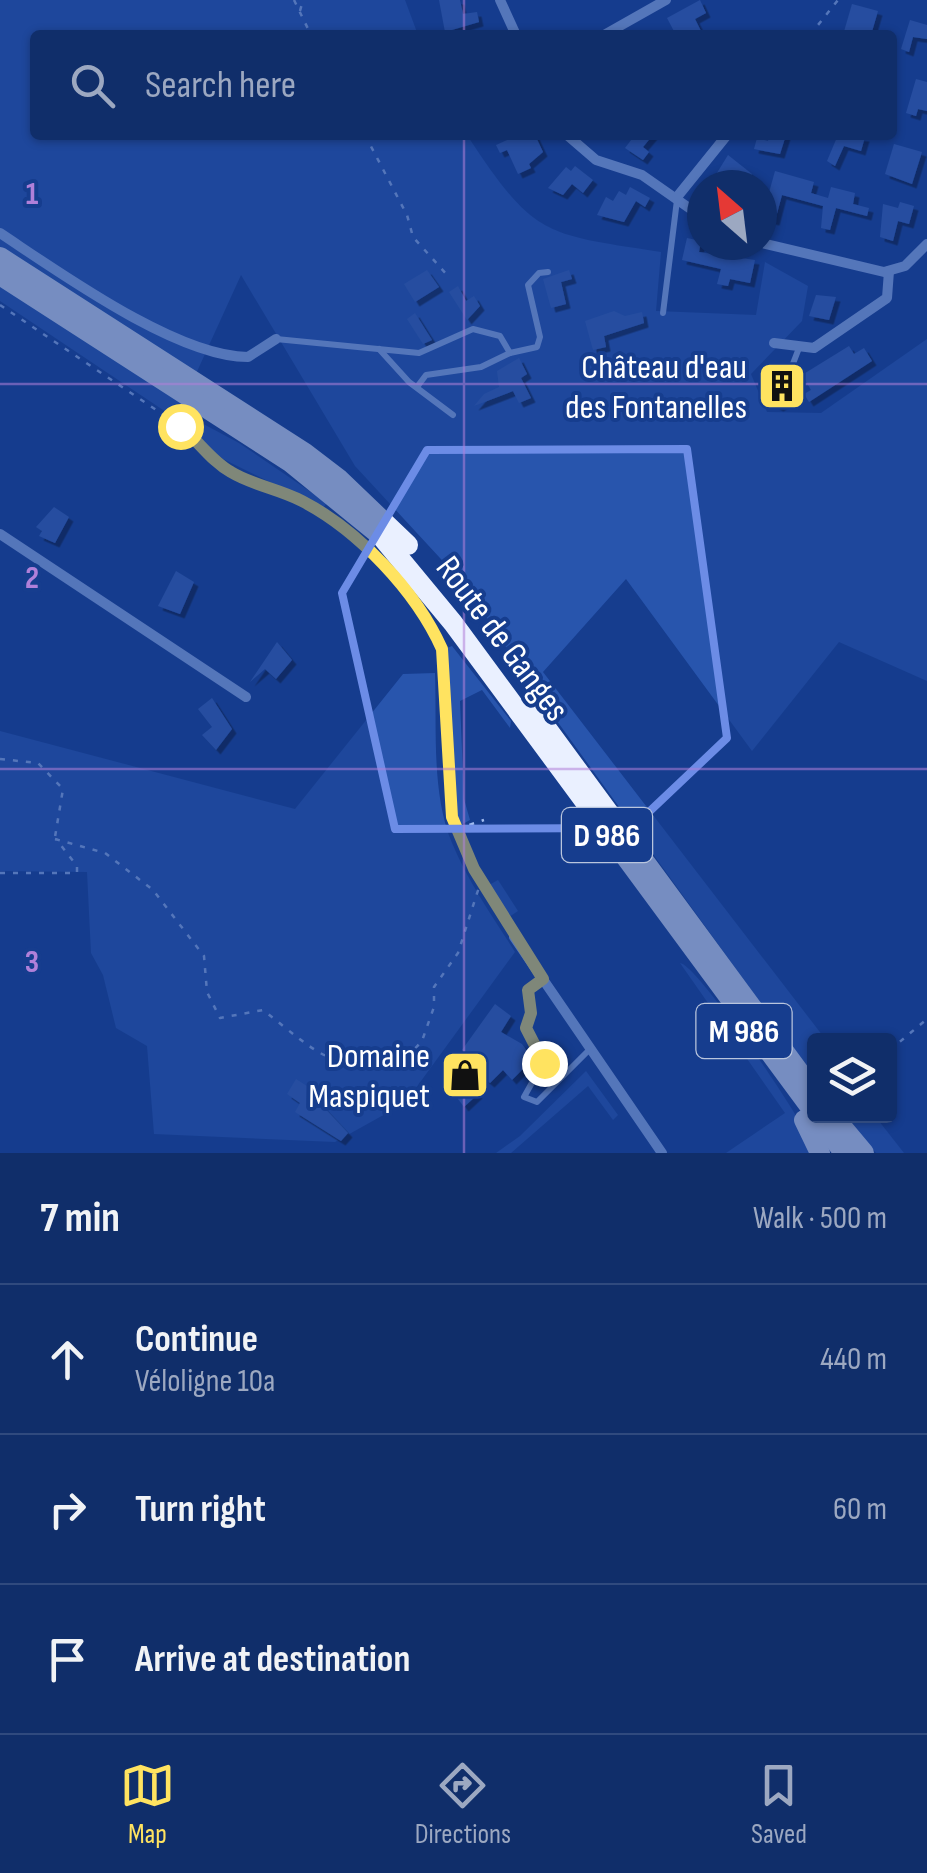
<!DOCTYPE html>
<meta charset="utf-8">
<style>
body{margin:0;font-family:"Sofia Sans Condensed",sans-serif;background:#193670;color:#f1f3f6}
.controls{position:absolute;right:30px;bottom:30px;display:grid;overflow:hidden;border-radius:10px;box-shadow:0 2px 8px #0004}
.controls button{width:90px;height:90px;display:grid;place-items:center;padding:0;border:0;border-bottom:2px solid #304a7e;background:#102e6a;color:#f1f3f6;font:50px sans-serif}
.compass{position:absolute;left:687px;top:170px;width:90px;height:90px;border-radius:50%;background:#102e6a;box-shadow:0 2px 8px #0004;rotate:332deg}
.stop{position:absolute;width:30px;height:30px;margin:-22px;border:8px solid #ffe360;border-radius:50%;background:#fff}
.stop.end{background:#ffe360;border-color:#fff;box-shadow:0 2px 10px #0008}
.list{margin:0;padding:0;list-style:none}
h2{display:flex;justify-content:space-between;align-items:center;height:130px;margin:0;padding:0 40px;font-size:42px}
h2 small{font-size:32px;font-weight:400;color:#9ca8c1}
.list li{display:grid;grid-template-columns:65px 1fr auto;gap:30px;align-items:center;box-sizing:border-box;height:150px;padding:0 40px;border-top:2px solid #304a7e}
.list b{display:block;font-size:38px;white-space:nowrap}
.list p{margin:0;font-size:32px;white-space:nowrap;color:#9ca8c1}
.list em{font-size:32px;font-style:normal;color:#9ca8c1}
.icon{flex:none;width:55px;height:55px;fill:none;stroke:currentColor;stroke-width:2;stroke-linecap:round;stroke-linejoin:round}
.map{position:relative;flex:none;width:927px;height:1153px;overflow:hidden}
.search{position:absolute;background:#102e6a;box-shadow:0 2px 8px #0004;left:30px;right:30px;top:30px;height:110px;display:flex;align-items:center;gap:25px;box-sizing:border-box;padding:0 35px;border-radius:10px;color:#9ca8c1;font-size:38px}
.sheet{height:580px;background:#102e6a}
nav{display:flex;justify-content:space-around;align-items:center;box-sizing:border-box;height:140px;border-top:2px solid #304a7e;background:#102e6a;font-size:28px;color:#9ca8c1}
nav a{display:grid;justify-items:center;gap:5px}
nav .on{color:#ffe360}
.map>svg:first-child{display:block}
</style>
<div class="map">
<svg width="927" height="1153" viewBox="0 0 927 1153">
<defs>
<filter id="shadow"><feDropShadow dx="4.5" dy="4.5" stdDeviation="0" flood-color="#0009"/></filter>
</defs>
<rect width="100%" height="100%" fill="#163d8e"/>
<g fill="#2855ad">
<path d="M0,0h405l13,35h-383v100h432c67,102 76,99 194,117l-5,59 100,4 9,-53 43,24 -6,35 -51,53 16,38 54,1 106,-74v342l-88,-39 -87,109 -126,-172 -83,93 283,368h-12v37l-283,-392 -67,-101 -109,-118 -114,-191 -62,136 60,32 88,60 -4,5 -100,-49 -48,-41 -175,-117z"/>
<path d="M452,646l59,75 -1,7 -28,-38 -22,11 4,98 6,21 -11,6 -5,-26 -7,-152z"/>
<path d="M435,673c2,54 -4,120 17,170 16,39 41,74 63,109l-110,151 -70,39 -181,-8 -7,-88 -31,-18 -13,-53 -12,-22 -4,-81 -87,-1v-140l295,78 108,-135z"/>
<path d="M498,880l20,31 -9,6 -20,-32z"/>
<path d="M680,963c17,2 114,144 124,167 3,7 4,16 6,23h-84l59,-40z"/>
<path d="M586,1071l32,44 -5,5 -25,-34 -77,67h-15l24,-17z"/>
<path d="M845,1116h30l29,37h-28z"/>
</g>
<g fill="#3a63b5" filter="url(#shadow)">
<path d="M439,0h21l3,14 14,-2 2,10 -34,10z"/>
<path d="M700,0l6,13 -11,6 7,14 -26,2 -9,-17z"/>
<path d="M852,4l26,7 -7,24h-28z"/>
<path d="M910,20l17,5v14l-14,-2 -4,15 -8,-3z"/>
<path d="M916,79l11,3v29l-9,-2 -2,7 -10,-3z"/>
<path d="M518,135h17l8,17 -14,12 2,4 -13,6 -11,-24 -7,3 -4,-8z"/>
<path d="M635,135h18l-10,12 6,5 -6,8 -18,-12z"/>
<path d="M769,135h17l-6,19 -26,-5 3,-11 11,3z"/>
<path d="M838,135l27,2 -4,14 -17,-5 -9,20 -8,-5z"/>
<path d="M894,144l28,8 -10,32 -27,-10z"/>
<path d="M728,155l24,19 -3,4 10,7h-42l-5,-4z"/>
<path d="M575,166l18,14 -10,13 -11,-9 -9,11 -15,-7 18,-21 5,4z"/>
<path d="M775,171l39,11 -3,11 17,5 3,-11 24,6 -2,11 16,4 -2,8 -31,-8 -6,22 -9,-2 2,-22 -41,-11 -7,26 -13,-3z"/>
<path d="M630,187l20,11 -5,9 -9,-6 -12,21 -27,-7 9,-18 7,4 6,-10 7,4z"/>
<path d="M900,202l14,4 -5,18 -11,-3 -5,20 -13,-4 3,-33 15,4z"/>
<path d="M687,238l14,3 -2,11 56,8 -5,23 -20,-4 -2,7 -11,-2 4,-15 -39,-9z"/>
<path d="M427,270l12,17 -24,15 -11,-18z"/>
<path d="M569,270l3,9 -11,3 5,22 -15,4 -8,-29z"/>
<path d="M458,286l8,15 8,-5 6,10 -13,14 -18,-28z"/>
<path d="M816,295l20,2 -7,23 -20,-4z"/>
<path d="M614,311l11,5 17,-4 2,11 -40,13 2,11 -13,3 -8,-29z"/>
<path d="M415,313l17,27 -9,4 -16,-25z"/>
<path d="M849,346l5,8 10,-6 8,13 -63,41 -5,-8 7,-4 -9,-15z"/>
<path d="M519,358l8,16 -6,4 10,20 -12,5 -6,-12 -39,15 10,-12 15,-7 -2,-16z"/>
<path d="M769,365l10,2 10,22 -3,14 -7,4 -10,-5 1,-13 -11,-12z"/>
<path d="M54,507l15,10 -14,26 -16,-7 3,-5 -6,-4z"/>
<path d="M176,571l18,11 -14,32 -22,-8z"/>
<path d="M277,642l15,18 -16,19 -11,-10 -15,13z"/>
<path d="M212,698l20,31 -16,21 -14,-15 10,-8 -14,-18z"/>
<path d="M495,1004l16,12 -10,16 21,12 11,15 -21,21 -9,-10 -13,13 -25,-20 5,-6 -8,-7z"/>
<path d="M460,1069l18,25 -14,13 -18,-24z"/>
<path d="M296,1079l25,16 -4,5 31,33 -7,8 -46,-29 5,-9 -13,-9z"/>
</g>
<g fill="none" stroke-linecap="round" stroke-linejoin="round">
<g stroke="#a1bcf0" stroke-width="2.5" stroke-dasharray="5 8" stroke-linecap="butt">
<path d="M294,0l17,35"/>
<path d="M300,11l3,-11"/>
<path d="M810,35l28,-35"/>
<path d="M365,135l42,80 6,22 35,39"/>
<path d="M0,305l180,121 52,47 69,28 26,15 37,31 57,65 20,37 11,168 22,52 34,58"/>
<path d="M0,759l38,4 25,26 -8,48"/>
<path d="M457,829l27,-9"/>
<path d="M55,839l50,14 48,37 51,66 3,36 13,26 43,-8c54,42 66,61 137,55l22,-24 12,-34v-20l24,-34 22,-69"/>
<path d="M0,873h77v-7l-21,-27"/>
<path d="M890,1050l37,-31"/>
</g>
<g stroke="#a1bcf0" stroke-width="6">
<path d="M663,313l14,-113"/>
<path d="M276,339l143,14 54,-24 27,7 10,17 -29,14 -55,8 -9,12"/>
<path d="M379,349l30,33 44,33"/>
<path d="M510,353l27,-6 3,-10 -12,-52 11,-12 9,-1"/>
<path d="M789,374l10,-26"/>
<path d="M543,979l-15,11 3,23 -5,15 17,35 -19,34 13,5 53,-53"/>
</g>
<g stroke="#a1bcf0" stroke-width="10">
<path d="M500,0l16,35"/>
<path d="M604,35l62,-35"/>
<path d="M567,135l29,25 46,15 60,42"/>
<path d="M677,197l50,-62"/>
<path d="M0,233c59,39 177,124 248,124l28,-18"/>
<path d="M762,243l122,29 21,-6 22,-22"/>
<path d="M774,343l40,5 73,-50 2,-27"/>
<path d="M0,534l246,163"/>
<path d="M514,937l148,216"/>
</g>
<g stroke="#eaf0ff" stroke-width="20">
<path d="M0,257l305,196 34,26 69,66"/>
<path d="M0,275l290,187 91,74 72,87 391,530"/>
<path d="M534,711l280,381"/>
<path d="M833,1116l31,37"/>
<path d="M804,1120l16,33"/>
</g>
</g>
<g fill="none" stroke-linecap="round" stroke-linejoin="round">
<path stroke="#ffe360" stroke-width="12" d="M180,426c18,14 31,35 51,46 21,13 48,17 71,29 56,29 114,90 140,148l10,168 22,52 69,110 -15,11 3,23 -5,15 18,35"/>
</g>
<path d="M0 0H927V1153H0ZM687,449l40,289 -95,90 -237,1 -53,-236 85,-143z" fill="#163d8e" fill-opacity=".55" fill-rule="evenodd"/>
<path fill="none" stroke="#6c8ce6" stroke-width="8" stroke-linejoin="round" d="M687,449l40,289 -95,90 -237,1 -53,-236 85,-143z"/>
<path fill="none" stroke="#b080d9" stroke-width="2.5" stroke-opacity="0.55" d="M464,0v35M464,135v1018M0,384h927M0,769h927"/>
<defs>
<g id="building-square" transform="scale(2.5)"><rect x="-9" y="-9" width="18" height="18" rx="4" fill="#ffe360" stroke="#163d8e"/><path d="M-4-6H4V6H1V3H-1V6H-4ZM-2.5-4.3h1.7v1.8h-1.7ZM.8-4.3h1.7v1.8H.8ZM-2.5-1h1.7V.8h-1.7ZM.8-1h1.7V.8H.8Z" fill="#111"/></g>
<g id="shop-square" transform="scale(2.5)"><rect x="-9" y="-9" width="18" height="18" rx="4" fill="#ffe360" stroke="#163d8e"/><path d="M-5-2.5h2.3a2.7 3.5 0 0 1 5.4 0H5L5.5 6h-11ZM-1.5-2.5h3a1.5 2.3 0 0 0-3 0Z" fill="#111"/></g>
</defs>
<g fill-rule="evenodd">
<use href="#building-square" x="782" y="386"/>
<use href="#shop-square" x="465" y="1075"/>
</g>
<g text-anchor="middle" stroke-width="8" stroke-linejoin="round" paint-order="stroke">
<g fill="#163d8e" stroke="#b9c5dd" stroke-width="2.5">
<rect x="562" y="808" width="90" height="54" rx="8"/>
<rect x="696.5" y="1004" width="95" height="54" rx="8"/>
</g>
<g font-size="32" font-weight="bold" fill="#fff">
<text x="607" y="846">D 986</text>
<text x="744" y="1042">M 986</text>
</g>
<g font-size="35" fill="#fff" stroke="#163d8e" text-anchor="end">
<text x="747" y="378">Château d'eau<tspan x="747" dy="40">des Fontanelles</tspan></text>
<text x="430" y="1067">Domaine<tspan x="430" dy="40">Maspiquet</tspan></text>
</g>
<g font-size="35" fill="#fff" stroke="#163d8e">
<text transform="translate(503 638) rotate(53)" y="12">Route de Ganges</text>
</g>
</g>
<g font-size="32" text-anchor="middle" font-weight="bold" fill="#b080d9" stroke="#163d8e" stroke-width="8" stroke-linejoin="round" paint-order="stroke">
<text x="32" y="204">1</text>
<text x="32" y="588">2</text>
<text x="32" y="972">3</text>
</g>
</svg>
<div class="controls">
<button><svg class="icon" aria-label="layers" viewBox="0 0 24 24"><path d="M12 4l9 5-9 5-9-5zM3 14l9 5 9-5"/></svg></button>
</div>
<svg class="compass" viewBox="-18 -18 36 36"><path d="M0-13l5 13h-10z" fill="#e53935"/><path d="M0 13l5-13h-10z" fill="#9ca8c1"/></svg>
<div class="stop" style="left:180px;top:426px"></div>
<div class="stop end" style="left:544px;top:1063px"></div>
<div class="search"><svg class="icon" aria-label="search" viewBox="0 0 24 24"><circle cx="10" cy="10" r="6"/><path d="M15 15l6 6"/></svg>Search here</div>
</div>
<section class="sheet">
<h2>7 min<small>Walk · 500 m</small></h2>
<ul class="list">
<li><svg class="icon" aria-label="ahead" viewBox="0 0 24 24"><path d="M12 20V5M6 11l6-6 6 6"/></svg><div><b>Continue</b><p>Véloligne 10a</p></div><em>440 m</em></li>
<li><svg class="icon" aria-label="right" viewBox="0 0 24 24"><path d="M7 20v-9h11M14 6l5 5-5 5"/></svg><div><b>Turn right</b></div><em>60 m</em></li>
<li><svg class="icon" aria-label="arrive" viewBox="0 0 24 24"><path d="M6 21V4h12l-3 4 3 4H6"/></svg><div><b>Arrive at destination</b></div></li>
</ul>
</section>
<nav>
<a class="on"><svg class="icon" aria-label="map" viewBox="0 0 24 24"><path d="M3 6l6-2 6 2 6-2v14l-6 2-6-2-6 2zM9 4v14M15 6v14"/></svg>Map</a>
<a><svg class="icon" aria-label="directions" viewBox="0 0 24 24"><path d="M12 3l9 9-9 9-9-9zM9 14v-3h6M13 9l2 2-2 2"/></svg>Directions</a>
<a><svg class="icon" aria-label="saved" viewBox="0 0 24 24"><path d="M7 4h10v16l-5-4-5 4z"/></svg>Saved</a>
</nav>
